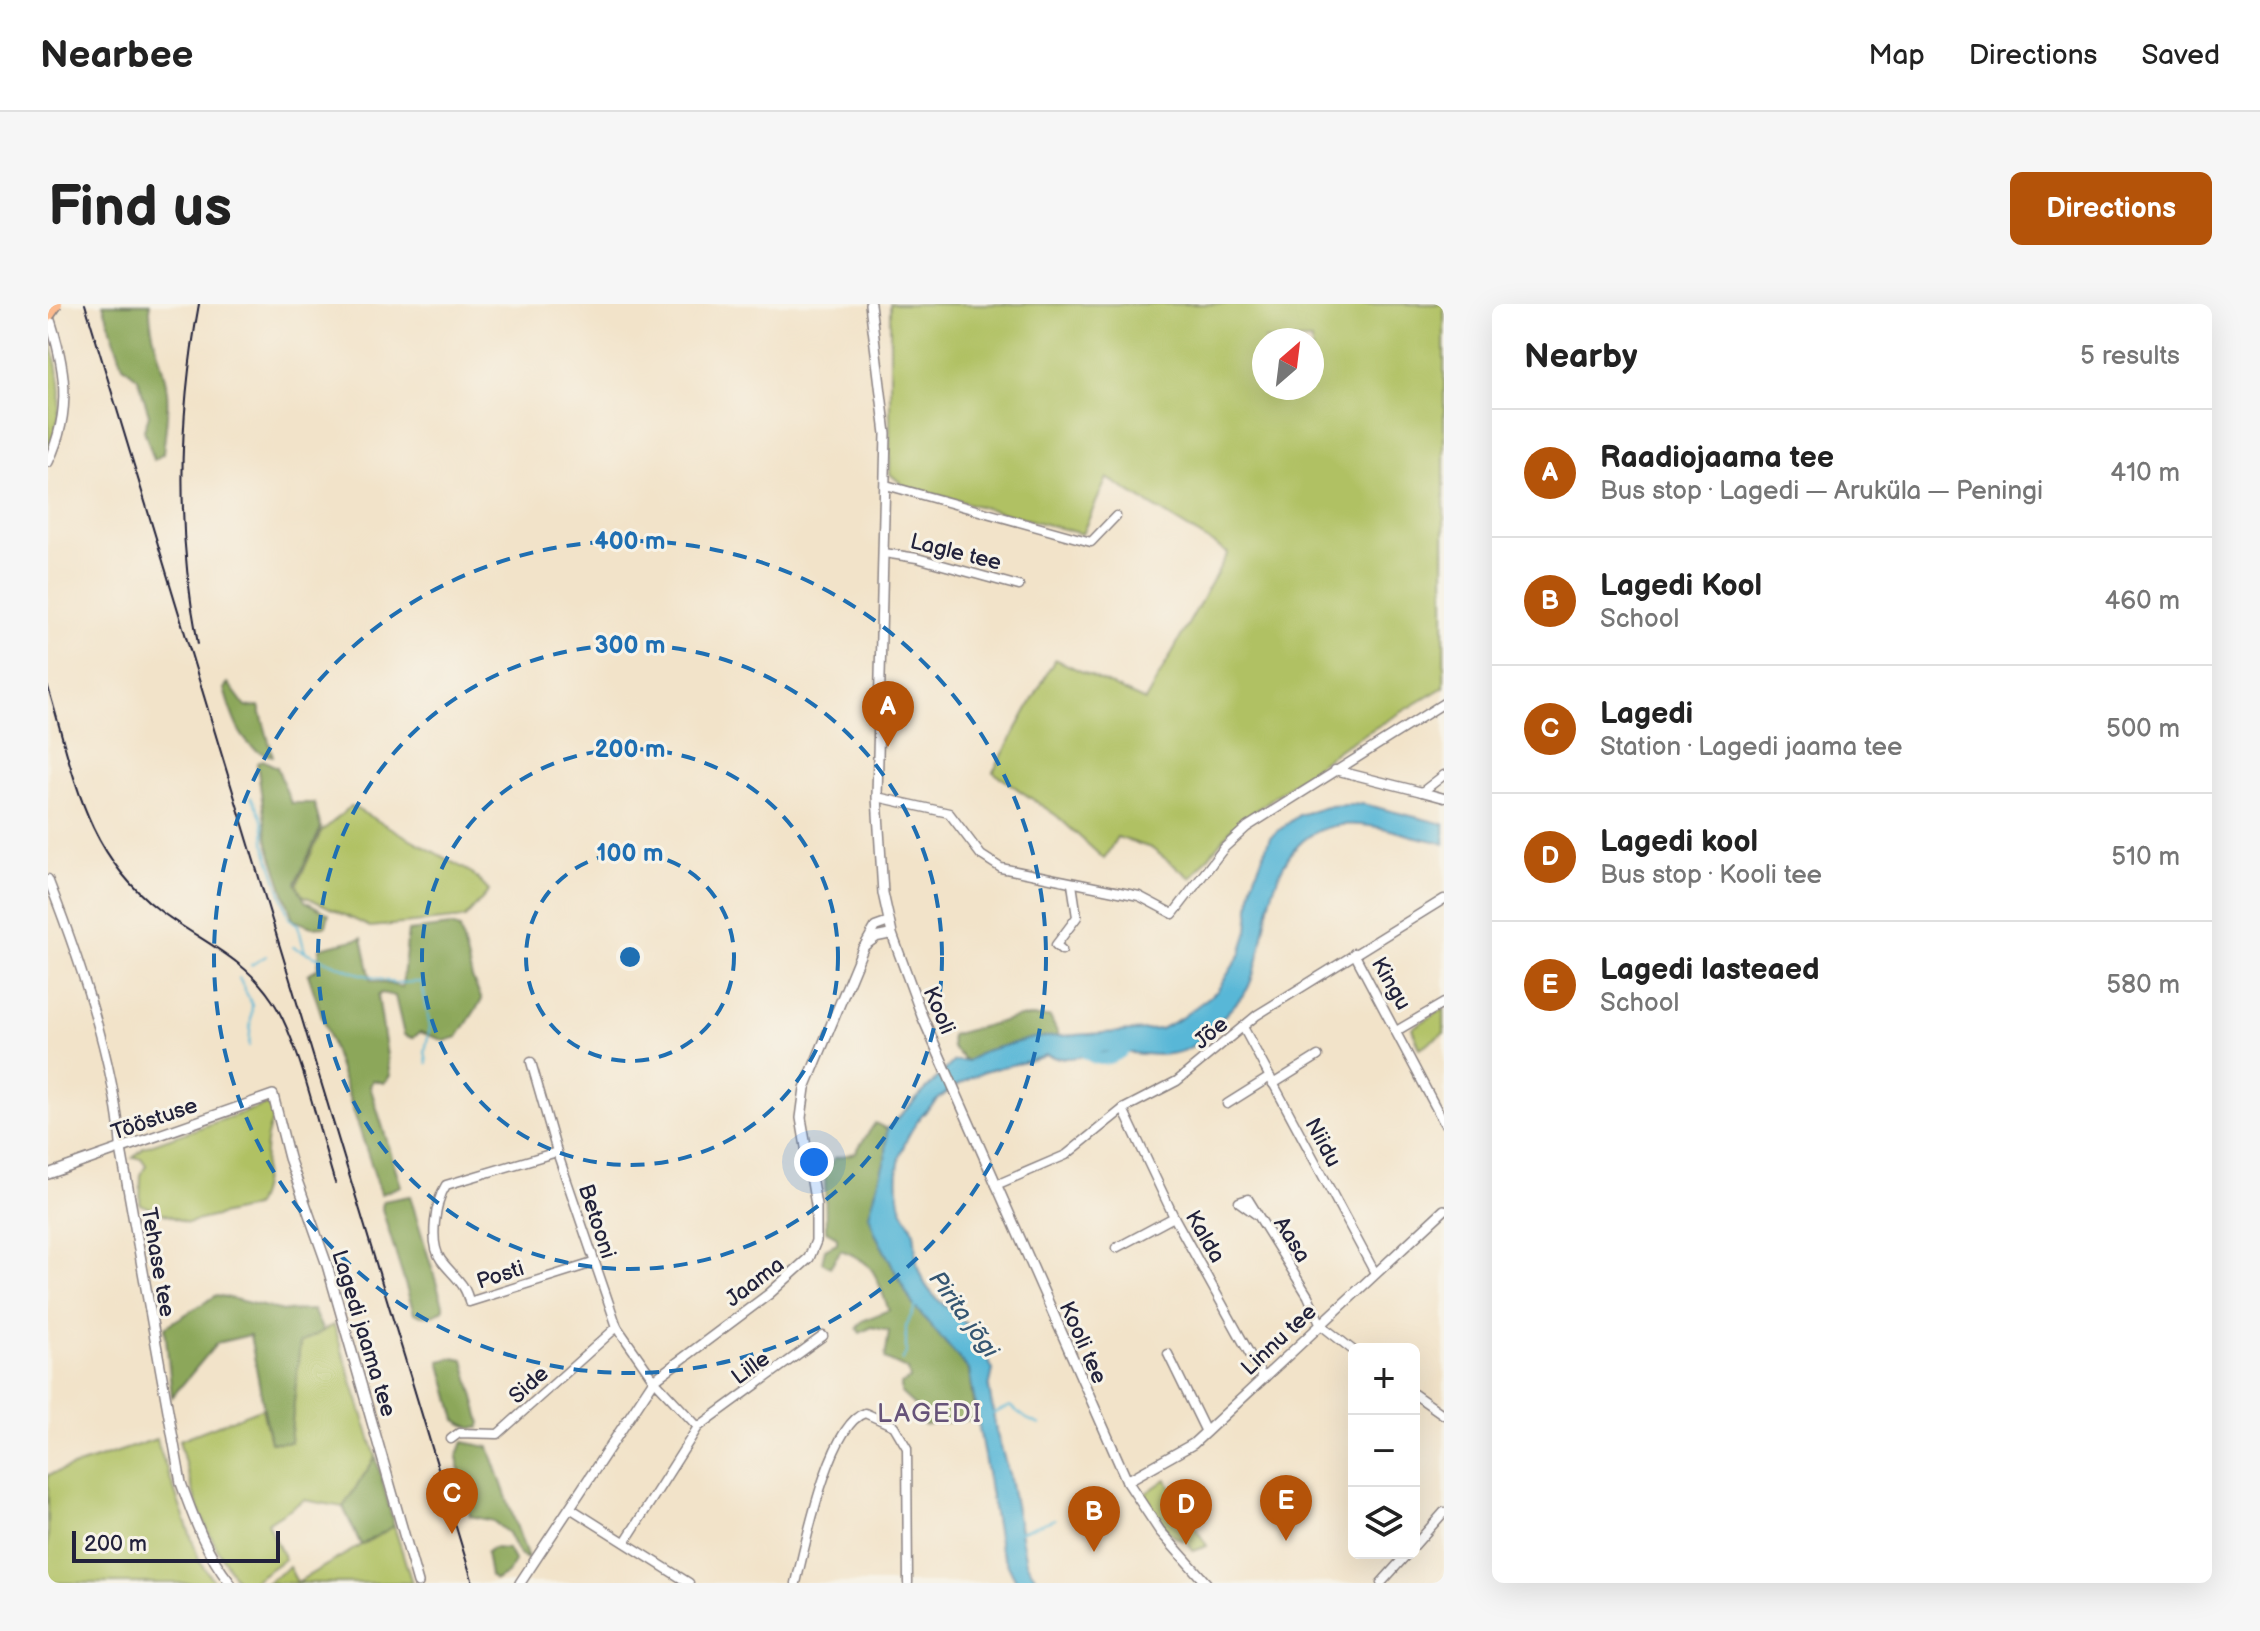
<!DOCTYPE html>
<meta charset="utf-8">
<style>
body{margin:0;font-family:"Balsamiq Sans",sans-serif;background:#f6f6f6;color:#222}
.controls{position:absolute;right:24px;bottom:24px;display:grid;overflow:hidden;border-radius:12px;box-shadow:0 8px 32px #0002}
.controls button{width:72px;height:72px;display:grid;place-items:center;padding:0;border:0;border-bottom:2px solid #e0e0e0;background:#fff;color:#222;font:40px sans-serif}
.compass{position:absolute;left:1204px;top:24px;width:72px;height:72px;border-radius:50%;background:#fff;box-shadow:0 8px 32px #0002;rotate:28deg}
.scale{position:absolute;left:24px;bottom:20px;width:208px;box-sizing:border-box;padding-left:8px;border:4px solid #22223b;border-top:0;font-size:22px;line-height:28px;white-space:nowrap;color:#22223b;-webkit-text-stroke:6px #f7f3e8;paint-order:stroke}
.you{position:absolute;left:766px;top:858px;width:28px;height:28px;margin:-20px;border:6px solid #fff;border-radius:50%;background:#1a73e8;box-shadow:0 0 0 12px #1a73e833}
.badge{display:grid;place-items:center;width:52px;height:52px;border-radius:50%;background:#b45309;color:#fff;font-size:26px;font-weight:700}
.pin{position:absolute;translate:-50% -66px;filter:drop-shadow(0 2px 4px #0008)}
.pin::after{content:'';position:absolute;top:42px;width:28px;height:24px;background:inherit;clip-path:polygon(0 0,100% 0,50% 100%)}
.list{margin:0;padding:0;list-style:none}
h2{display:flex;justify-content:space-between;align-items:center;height:104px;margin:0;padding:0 32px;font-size:34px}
h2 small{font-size:26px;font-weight:400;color:#767676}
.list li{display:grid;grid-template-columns:52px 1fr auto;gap:24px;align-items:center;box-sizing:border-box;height:128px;padding:0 32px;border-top:2px solid #e0e0e0}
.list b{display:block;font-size:30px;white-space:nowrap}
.list p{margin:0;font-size:26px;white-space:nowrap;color:#767676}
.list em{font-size:26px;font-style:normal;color:#767676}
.icon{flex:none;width:44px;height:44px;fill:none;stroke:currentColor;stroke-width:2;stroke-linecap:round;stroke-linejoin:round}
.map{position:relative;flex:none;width:1396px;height:1279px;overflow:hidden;border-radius:12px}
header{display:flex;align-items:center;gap:48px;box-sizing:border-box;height:112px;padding:0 40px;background:#fff;border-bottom:2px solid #e0e0e0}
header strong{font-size:38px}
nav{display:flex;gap:44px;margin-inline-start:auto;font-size:28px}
.intro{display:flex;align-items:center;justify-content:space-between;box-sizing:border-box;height:192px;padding:0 48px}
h1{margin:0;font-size:56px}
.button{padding:20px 36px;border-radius:12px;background:#b45309;color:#fff;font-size:28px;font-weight:700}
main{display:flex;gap:48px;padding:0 48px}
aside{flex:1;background:#fff;border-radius:12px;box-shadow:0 8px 32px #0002}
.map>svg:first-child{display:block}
</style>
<header>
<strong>Nearbee</strong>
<nav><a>Map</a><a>Directions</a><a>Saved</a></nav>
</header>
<div class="intro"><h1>Find us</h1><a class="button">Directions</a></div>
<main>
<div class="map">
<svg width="1396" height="1279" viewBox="0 0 1396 1279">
<rect width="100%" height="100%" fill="#f7f3e8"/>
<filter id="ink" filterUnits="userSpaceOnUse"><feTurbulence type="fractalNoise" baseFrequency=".0125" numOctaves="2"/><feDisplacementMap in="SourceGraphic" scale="16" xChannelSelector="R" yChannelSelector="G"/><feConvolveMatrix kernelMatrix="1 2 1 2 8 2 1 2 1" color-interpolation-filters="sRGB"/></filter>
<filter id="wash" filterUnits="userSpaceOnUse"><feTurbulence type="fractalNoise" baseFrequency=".006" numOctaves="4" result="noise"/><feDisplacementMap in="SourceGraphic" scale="32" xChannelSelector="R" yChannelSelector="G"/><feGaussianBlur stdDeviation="1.8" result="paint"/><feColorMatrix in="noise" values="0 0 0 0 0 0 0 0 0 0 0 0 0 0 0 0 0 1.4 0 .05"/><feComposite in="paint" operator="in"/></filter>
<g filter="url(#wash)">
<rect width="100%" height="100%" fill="#f2e3c9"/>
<g fill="#b0c164" stroke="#697250" stroke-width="2" fill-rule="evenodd">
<path d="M842,0h554v383l-103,61 -109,80 -41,50 -40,-30 -34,-11 -13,22 -47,-43 -64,-44 62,-113 90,42 83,-148 -121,-75 -25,56 -178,-48 -14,-12zM1216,36h48v48h-48z"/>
<path d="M0,29c13,40 18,78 0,117z"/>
<path d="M303,502l121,67 17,18 -24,27 -95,9 -76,-36 27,-59z"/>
<path d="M1396,705v24l-24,15 -8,-20z"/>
<path d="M220,800l6,13c-16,28 -3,62 -20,90l-67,16 -47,-19 1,-29 5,-10 -5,-7h-8l11,-11z"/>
<path d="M286,1021l42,132 -33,50 -39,-7 -37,23 18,36 -35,24h-11c-35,-47 -46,-87 -60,-143l83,-32 8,34h20l10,-100z"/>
<path d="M108,1135l44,123 15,21h-167v-108z"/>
<path d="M1118,1175l41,67 -14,5 -6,-10c-18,-1 -36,-30 -45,-45z"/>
<path d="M346,1222l18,57h-146l23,-16 8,15z"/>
</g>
<g fill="#8ca75a" stroke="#57644a" stroke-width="2">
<path d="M55,0h47c-1,30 11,52 16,80 4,23 -1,48 -3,70l-9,6 -10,-30 5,-15 -11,-37 -15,-12z"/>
<path d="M180,379l18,24 13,-1 14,50c-32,-4 -41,-40 -49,-67z"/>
<path d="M214,456l15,7 14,36h23l7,25 -25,55 9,18 24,13 -3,12 -14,1 -19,-7 -25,-77 -11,-80z"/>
<path d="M403,622l9,3 12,49 10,22 -24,37 -13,4 -25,-9 -7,6 -9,-3 -9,-39 -14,-3 -3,3 12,80 -6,7 -11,-3 -3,6 31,100 -20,8 -73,-220 10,-6 2,-20 42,-10 9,42 31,7 6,-56z"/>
<path d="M970,713h32l9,19 -53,9 -39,16 -15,-13 -1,-13z"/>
<path d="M827,819l12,6 -1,27 -11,40v37l38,72 56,65 6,49 -51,6 -8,-18 -15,-14v-9l9,-5 -2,-9 -23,-11 4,-28 -17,-4 -12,6 -3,-5 5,-7 27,-11c-14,-34 -11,-46 -48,-60l-11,17 -8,-5 3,-13 12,-6v-6l-11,-6 -1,-57 9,-16 21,-5z"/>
<path d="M362,892l34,112c-6,8 -20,9 -30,5l-32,-104 1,-8z"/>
<path d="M169,991l66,16 30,-1 10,21 -23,12 -10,99h-20l-20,-107 -33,8 -45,54 -7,-70z"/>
<path d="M405,1054l11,2 17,63 -2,5h-8l-15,-8 -16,-59z"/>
<path d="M415,1138l26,5 39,112 -9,-4 -11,-22 -15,-12 -23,-5 -13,-59z"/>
<path d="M328,1153l18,69 -33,19 -18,-38z"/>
<path d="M444,1244l16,1 7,13 -8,12 -12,6 -5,-4 -4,-23z"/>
</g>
<path fill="#58b7d7" stroke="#3d6c89" stroke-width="2" d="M1315,500l81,20v20c-12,-5 -23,-5 -35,-9 -62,-20 -112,-17 -135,53 -11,33 -11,68 -26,100 -6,11 -44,49 -54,57 -23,16 -52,8 -77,7 -25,-1 -47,12 -71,3 -21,10 -42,9 -64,18 -54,23 -97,70 -81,133 3,9 11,17 13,27 3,17 0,31 9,47 11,23 36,33 50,52 9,11 14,26 20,38l-4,18 7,43 13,43 17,88 13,21h-22l-17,-35 -31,-178 -56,-65 -38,-72 -6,-19 17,-58 1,-27 67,-68h13l17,-10 49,-13 128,-9 20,-11 36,-27 24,-38 7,-22 4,-47 18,-47 29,-22 31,-9z"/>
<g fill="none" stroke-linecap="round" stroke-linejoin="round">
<g stroke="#58b7d7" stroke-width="2">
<path d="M1252,0h25"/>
<path d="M203,493c9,14 15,28 13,45l25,76 9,7 7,27"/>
<path d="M245,643l61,25 40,11 28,-1 8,46 -5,23 2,12"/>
<path d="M203,661l15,-9"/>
<path d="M191,674l13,27 -3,41"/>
<path d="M854,1057l4,-8v-27l10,-20"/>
<path d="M944,1110l18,-8 17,13 13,6"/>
<path d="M971,1228l36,-13"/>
</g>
<path stroke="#58b7d7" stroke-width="12" d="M1030,740c18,24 37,16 55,-3"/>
</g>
</g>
<g filter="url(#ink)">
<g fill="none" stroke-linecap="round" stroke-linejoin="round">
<g stroke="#8a8282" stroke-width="11">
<g id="minor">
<path d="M838,181l205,57 25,-26"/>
<path d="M836,249l33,5 102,28"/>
<path d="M1287,466l87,22 22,-17"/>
<path d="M1374,488l22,6"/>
<path d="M829,493l72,16 32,42 20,13 138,28 34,18 51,-66 23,-21 197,-124"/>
<path d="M0,575c31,79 67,185 73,270"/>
<path d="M818,641l11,-8 15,-3"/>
<path d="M815,644l12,-21 14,-5"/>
<path d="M1014,646l-6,-5 21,-28 -5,-33"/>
<path d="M1306,649l90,170"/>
<path d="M1195,723l132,246"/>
<path d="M1350,726l46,-27"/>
<path d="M483,758l26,90 60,175 37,53 44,47"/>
<path d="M1225,780l45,-28"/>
<path d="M1179,800l43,-27"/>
<path d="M1075,805l51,108 89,161"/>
<path d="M509,848l-111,33c-11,17 -17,58 -5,75 11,15 25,23 28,42l124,-39"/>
<path d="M948,881l70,-30 57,-46 54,-28 80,-66 187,-116"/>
<path d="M1209,911l-18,-13 9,-3 60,97 13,29 33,26"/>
<path d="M1068,944l58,-31"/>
<path d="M1120,1050l38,78"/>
<path d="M1366,1090l30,21"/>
<path d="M403,1135l8,-6 39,1 119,-107"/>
<path d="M522,1204l119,75"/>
<path d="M577,1238l73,-115 125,-91"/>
<path d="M1366,1242l30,-34"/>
<path d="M748,1279c9,-36 33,-159 69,-170l29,13 13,22 1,135"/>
<path d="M1333,1279l27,-30"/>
</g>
</g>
<g stroke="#8a8282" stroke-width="12">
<g id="tertiary">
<path d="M822,0l16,130 -9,363 6,96 9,41 30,82 205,465 33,50 46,52"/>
<path d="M0,10c17,51 25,96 0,148"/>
<path d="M73,845l60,334c13,36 25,70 49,100"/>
<path d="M0,870l225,-79 16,63 38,107 91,318"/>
<path d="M1079,1177l66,-37 251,-234"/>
<path d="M472,1279l134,-203 115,-86 40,-36 7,-17v-36l-15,-87 4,-30 58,-140"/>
</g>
</g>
<use href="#minor" stroke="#fff" stroke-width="8"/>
<use href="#tertiary" stroke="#fff" stroke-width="9"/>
<g stroke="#22223b" stroke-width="2">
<path d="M37,0l388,1279"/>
<path d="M150,340c-22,-114 -20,-227 1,-340"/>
<path d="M0,383c26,86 36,165 111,223 39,30 85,47 113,90 28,41 47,133 63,183"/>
</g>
<g stroke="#8a8282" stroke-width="15" stroke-linecap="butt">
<path id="trunk-bridge" d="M0,11l8,-11"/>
</g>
<use href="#trunk-bridge" stroke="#fcba8e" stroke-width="12"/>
</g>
</g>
<g fill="none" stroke="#1f6fb2" stroke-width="4" stroke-dasharray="14 10">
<circle cx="582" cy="653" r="104"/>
<circle cx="582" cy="653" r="208"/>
<circle cx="582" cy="653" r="312"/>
<circle cx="582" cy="653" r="416"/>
</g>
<g text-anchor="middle" stroke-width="6" stroke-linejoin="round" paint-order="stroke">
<g font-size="22" fill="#22223b" stroke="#f7f3e8">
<text transform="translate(908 247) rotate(14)" y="8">Lagle tee</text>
<text transform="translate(1344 679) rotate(60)" y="8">Kingu</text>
<text transform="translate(892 706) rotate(67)" y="8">Kooli</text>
<text transform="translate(1162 728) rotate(-40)" y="8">Jõe</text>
<text transform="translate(106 814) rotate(-19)" y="8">Tööstuse</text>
<text transform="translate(1276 838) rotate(62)" y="8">Niidu</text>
<text transform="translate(550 917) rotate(72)" y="8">Betooni</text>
<text transform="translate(1158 932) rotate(60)" y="8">Kalda</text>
<text transform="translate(1245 935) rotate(58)" y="8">Aasa</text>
<text transform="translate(111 958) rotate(80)" y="8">Tehase tee</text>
<text transform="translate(452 970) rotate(-18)" y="8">Posti</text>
<text transform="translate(706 977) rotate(-37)" y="8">Jaama</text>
<text transform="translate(317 1029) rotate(73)" y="8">Lagedi jaama tee</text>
<text transform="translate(1230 1035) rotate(-43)" y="8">Linnu tee</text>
<text transform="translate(1036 1038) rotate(66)" y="8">Kooli tee</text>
<text transform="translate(702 1063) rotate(-36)" y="8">Lille</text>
<text transform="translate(480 1080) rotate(-42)" y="8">Side</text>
</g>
<g font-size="24" font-style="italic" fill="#355672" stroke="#f7f3e8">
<text transform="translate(916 1010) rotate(54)" y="8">Pirita jõgi</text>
</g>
<g font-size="26" letter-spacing="2" fill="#665379" stroke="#f7f3e8">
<text x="882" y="1118">LAGEDI</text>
</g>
</g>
<circle cx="582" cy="653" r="12" fill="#1f6fb2" stroke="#f7f3e8" stroke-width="4"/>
<g font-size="24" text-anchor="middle" font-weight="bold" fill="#1f6fb2" stroke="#f7f3e8" stroke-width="6" stroke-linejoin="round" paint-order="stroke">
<text x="582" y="245">400 m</text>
<text x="582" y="349">300 m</text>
<text x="582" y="453">200 m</text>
<text x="582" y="557">100 m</text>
</g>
</svg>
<div class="controls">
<button>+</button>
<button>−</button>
<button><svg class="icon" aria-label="layers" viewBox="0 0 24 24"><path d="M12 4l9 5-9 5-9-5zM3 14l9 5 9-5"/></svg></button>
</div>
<svg class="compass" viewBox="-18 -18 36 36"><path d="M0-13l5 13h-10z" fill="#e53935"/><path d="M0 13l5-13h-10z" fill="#767676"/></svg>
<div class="scale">200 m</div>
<div class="you"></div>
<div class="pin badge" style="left:840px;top:443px">A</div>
<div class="pin badge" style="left:1046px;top:1248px">B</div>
<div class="pin badge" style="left:404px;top:1230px">C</div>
<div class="pin badge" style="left:1138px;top:1241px">D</div>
<div class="pin badge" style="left:1238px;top:1237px">E</div>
</div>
<aside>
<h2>Nearby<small>5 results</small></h2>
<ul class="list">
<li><span class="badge">A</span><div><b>Raadiojaama tee</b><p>Bus stop · Lagedi — Aruküla — Peningi</p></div><em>410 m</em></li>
<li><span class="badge">B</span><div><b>Lagedi Kool</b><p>School</p></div><em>460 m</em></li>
<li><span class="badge">C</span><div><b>Lagedi</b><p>Station · Lagedi jaama tee</p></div><em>500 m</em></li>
<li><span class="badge">D</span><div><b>Lagedi kool</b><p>Bus stop · Kooli tee</p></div><em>510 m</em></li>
<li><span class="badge">E</span><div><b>Lagedi lasteaed</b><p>School</p></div><em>580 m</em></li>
</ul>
</aside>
</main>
